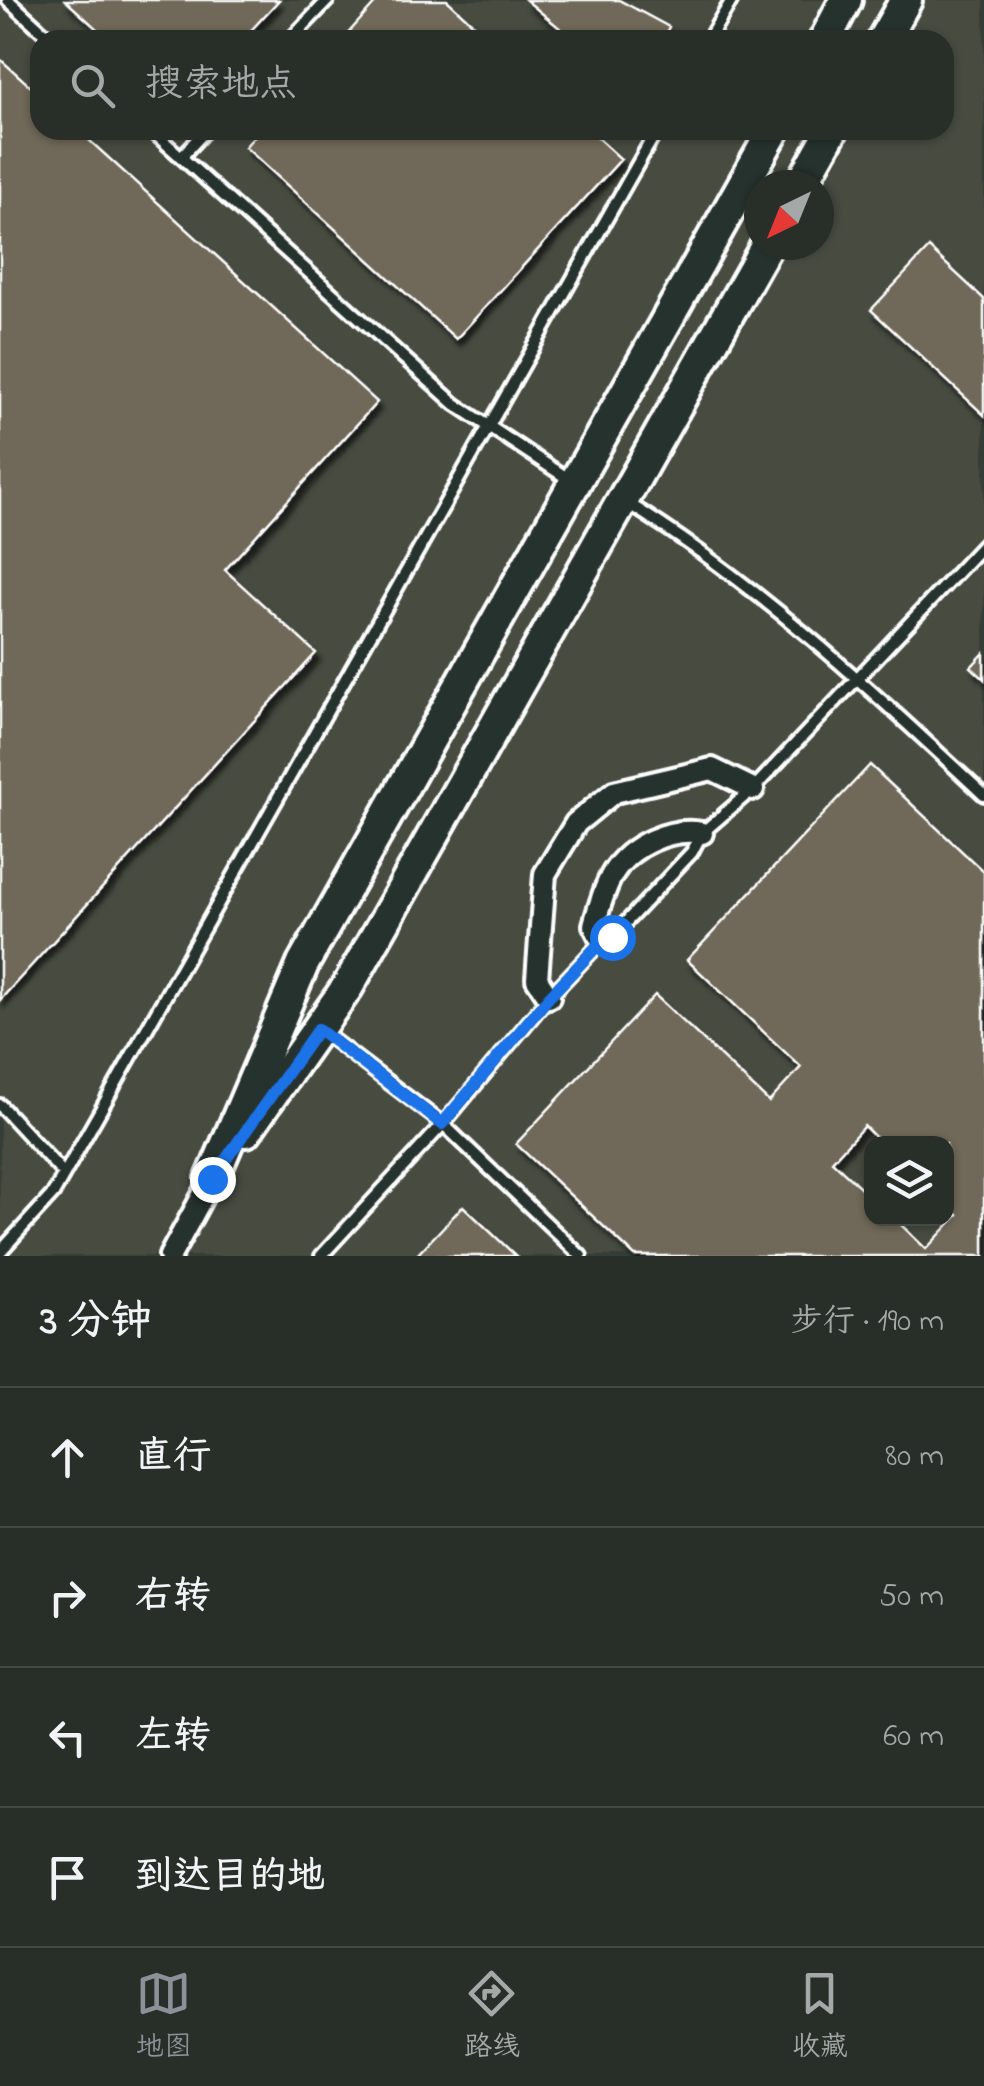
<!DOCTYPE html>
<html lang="zh">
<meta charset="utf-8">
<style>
body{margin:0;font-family:"Indie Flower","LXGW WenKai TC",sans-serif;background:#303630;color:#f1f3f6}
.controls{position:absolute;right:30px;bottom:30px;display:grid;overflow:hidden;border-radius:20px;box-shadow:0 2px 8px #0004}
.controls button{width:90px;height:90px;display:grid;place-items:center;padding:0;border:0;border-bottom:2px solid #444a45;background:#282e28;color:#f1f3f6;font:50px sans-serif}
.compass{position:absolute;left:744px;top:170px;width:90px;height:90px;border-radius:50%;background:#282e28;box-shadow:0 2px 8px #0004;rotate:223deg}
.stop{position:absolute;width:30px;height:30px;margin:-22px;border:8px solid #1a73e8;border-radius:50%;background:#fff}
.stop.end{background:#1a73e8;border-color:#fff;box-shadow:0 2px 10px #0008}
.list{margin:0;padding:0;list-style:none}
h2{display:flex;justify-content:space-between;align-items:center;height:130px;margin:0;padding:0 40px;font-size:42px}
h2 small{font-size:32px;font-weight:400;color:#a5a8a8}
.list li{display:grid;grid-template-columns:65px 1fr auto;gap:30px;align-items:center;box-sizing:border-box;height:140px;padding:0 40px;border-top:2px solid #444a45}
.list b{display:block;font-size:38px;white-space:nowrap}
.list em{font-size:32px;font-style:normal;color:#a5a8a8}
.icon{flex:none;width:55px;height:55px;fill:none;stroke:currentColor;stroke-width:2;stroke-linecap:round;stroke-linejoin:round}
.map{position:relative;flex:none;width:984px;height:1256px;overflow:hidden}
.search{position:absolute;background:#282e28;box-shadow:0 2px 8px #0004;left:30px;right:30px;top:30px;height:110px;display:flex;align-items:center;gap:25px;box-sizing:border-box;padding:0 35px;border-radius:30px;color:#a5a8a8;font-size:38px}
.sheet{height:690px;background:#282e28}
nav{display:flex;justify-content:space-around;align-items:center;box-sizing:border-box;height:140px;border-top:2px solid #444a45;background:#282e28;font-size:28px;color:#a5a8a8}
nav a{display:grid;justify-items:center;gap:5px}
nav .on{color:#8c9099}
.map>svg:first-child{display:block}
</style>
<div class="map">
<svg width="984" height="1256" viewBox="0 0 984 1256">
<defs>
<filter id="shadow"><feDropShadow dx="4" dy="7" stdDeviation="2.5" flood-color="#0009"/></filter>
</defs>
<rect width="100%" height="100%" fill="#353e36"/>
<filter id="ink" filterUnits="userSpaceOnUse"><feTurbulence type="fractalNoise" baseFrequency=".01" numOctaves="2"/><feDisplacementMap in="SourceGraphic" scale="20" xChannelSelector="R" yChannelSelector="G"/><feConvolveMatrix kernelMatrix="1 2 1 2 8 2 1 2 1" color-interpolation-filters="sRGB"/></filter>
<g filter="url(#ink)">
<path fill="#474b40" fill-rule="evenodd" d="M0,0h984v1256h-984zM40,40h904v90h-904zM759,185h60v60h-60zM872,1144h74v74h-74z"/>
<g fill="#706858" stroke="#fff" stroke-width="2.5" fill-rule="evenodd" filter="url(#shadow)">
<path d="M65,0h214l-37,40h-133z"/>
<path d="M378,0h69l44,40h-149z"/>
<path d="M526,0h93l50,27 -7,13h-88z"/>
<path d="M0,59l40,36v35h38l299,272 -152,168 91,83 -316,347z"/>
<path d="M260,130h329l32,29 -165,180 -211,-192z"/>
<path d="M929,248l55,51v116l-113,-105z"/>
<path d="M984,653v26l-13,-12z"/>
<path d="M870,765l114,107v384h-349l-119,-112 139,-149 114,107 32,-35 -114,-107zM864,1126l18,18h64v60l12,11 -32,34 -32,-31h-22v-20l-40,-37z"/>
<path d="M463,1206l53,50h-100z"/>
</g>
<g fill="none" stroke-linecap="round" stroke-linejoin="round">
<g stroke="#fff" stroke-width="18">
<g id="lane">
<path d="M8,0l44,40"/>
<path d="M290,40l38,-40"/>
<path d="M708,40l24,-40"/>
<path d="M151,130l304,274 115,76"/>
<path d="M181,157l25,-27"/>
<path d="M626,502c131,81 246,188 358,293"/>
<path d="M321,1031l122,93 138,132"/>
<path d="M0,1105l64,69"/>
<path d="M0,1252l53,-58 604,-1064"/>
<path d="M321,1256l122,-132 106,-127 53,-56 10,-4 80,-85 10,-19 51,-44 231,-245"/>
</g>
</g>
<g stroke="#fff" stroke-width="28">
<g id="street">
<path d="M602,941l-8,-16c5,-17 10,-37 19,-52 17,-28 58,-46 89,-40"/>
<path d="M549,997l-12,-18 8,-105 31,-51 38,-31 98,-23 41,20"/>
<path d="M170,1256l42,-77"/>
</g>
</g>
<g stroke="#fff" stroke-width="38">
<g id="secondary">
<path d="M825,40l21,-40"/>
<path d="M883,40l23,-40"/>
<path d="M801,185l31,-55"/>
<path d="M246,1131l102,-145 419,-741"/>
<path d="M212,1179l91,-215 471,-834"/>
</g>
</g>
<use href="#lane" stroke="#26332d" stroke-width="10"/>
<use href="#street" stroke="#26332d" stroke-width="20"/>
<use href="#secondary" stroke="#26332d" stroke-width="30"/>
</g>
</g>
<g fill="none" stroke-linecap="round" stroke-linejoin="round" filter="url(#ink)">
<path stroke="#1a73e8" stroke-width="12" d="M212,1179l106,-150 124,95 107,-127 53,-56 10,-4"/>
</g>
</svg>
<div class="controls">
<button><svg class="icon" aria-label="layers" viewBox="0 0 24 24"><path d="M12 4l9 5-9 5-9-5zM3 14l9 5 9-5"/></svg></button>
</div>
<svg class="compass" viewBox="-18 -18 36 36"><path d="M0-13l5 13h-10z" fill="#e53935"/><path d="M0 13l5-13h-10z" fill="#a5a8a8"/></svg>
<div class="stop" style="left:612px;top:937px"></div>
<div class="stop end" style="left:212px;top:1179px"></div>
<div class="search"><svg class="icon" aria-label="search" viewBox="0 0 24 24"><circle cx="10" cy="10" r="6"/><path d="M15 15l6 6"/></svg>搜索地点</div>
</div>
<section class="sheet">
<h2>3 分钟<small>步行 · 190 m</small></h2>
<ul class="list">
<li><svg class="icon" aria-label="ahead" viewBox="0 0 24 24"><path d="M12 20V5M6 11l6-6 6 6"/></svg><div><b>直行</b></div><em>80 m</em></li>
<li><svg class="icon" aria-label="right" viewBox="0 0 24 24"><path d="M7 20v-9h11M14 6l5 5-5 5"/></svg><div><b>右转</b></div><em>50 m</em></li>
<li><svg class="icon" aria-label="left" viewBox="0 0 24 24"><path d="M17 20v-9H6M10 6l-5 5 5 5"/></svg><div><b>左转</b></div><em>60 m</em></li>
<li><svg class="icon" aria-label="arrive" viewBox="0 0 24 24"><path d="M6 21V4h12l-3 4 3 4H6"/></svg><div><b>到达目的地</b></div></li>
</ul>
</section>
<nav>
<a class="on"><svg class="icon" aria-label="map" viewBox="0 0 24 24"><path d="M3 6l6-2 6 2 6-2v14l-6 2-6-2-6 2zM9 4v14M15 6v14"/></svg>地图</a>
<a><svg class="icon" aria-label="directions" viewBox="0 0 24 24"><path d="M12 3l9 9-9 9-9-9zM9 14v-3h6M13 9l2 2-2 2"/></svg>路线</a>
<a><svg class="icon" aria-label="saved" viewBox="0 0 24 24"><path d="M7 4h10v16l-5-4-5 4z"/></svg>收藏</a>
</nav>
